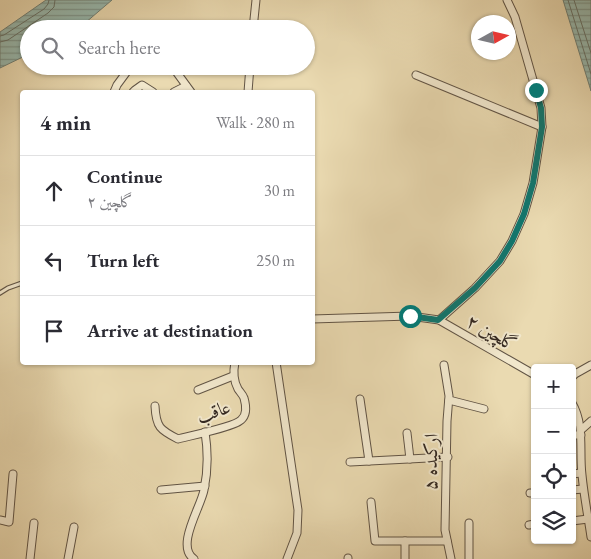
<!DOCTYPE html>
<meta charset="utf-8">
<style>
body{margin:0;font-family:"EB Garamond",Amiri,serif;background:#f2f2f3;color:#2b2b33}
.controls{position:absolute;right:15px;bottom:15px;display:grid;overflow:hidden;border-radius:5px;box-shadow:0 1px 4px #0004}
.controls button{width:45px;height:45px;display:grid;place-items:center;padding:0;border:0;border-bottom:1px solid #e1e1e2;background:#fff;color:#2b2b33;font:25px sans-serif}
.compass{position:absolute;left:471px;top:15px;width:45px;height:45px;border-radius:50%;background:#fff;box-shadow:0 1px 4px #0004;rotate:82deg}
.stop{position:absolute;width:15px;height:15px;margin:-11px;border:4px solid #0f766e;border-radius:50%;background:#fff}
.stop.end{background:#0f766e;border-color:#fff;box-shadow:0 1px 5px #0008}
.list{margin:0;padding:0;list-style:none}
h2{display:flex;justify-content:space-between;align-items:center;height:65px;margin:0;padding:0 20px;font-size:21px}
h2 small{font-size:16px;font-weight:400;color:#7c7c81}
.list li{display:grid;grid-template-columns:32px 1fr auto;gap:15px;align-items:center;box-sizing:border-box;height:70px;padding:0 20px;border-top:1px solid #e1e1e2}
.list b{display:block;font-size:19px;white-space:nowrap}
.list p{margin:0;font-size:16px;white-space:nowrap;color:#7c7c81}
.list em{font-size:16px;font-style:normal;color:#7c7c81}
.icon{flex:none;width:28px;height:28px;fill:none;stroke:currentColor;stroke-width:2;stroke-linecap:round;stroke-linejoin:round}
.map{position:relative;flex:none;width:591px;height:559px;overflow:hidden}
.search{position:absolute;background:#fff;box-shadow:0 1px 4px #0004;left:20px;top:20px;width:295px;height:55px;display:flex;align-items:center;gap:12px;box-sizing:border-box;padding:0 18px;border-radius:28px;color:#7c7c81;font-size:19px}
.panel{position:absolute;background:#fff;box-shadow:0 1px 4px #0004;left:20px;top:90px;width:295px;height:275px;border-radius:5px}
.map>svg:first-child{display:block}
</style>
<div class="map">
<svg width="591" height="559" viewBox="0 0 591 559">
<defs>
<pattern id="water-rules" width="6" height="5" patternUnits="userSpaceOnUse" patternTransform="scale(1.25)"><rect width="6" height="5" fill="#98bab0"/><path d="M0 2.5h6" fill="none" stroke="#7d978f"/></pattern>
</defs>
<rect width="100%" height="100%" fill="#eadab1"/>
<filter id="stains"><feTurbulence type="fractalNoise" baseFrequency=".004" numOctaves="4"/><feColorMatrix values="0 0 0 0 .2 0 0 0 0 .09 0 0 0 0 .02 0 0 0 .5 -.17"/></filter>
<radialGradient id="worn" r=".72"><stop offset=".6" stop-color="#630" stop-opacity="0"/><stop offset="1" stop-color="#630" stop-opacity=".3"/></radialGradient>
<g fill="url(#water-rules)" stroke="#708077">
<path d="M46,0h66l-34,29h-49v25l-29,14v-36z"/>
<path d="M563,0h28v91z"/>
</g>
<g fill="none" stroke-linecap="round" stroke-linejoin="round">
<g stroke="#667168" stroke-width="1">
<path d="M568,0l23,74"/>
<path d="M574,0l17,53"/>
<path d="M0,36l4,-1 40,-26 4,-5 1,-4"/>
<path d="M0,42l8,-2 40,-27 6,-6 1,-7"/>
</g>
<g stroke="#615445" stroke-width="5.5">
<path id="service" d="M0,293l8,-5 14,-5"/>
</g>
<g stroke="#615445" stroke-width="9">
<g id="minor">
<path d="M253,29l3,-29"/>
<path d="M172,66l19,26"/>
<path d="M416,75l126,52"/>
<path d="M114,92l3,-7 14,-19"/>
<path d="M133,92l2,-2 7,-5 11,7"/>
<path d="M174,92l12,-6"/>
<path d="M248,92l2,-26"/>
<path d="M312,319l98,-3 29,4 96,55"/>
<path d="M439,320l36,-32 25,-27 12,-20 12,-27 9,-31 9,-56 -1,-19 -26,-91 -8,-17"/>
<path d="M276,362l22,148 -1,23 -10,26"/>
<path d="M444,365l5,31 -2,25 -2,109 6,29"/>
<path d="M572,377l3,-3 16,-9"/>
<path d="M198,390l35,-14"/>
<path d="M360,399l9,62"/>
<path d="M449,400l35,9"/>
<path d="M572,403c13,22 7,48 10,72 2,21 6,41 9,62"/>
<path d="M155,406c1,21 5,24 23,33 11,-3 56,-12 63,-19 6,-5 5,-15 3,-22 -1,-3 -4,-6 -6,-9 -5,-9 -5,-17 -3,-27"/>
<path d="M581,430l10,-9"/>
<path d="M407,433l3,26"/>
<path d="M572,435h9"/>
<path d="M350,462l98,-5"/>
<path d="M572,474l9,-1"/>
<path d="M161,490l44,-4"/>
<path d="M572,490l11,-1"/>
<path d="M530,493h5"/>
<path d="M371,502l4,39h72"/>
<path d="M0,520l9,2 4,-48"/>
<path d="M572,521l16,-2"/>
<path d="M529,525l6,-1"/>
<path d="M405,541v18"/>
<path d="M348,558v1"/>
<path d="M30,559l4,-36"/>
<path d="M68,559l6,-32"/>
<path d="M194,559c-19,-13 7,-52 10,-69 4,-19 4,-39 1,-58"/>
<path d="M469,559v-36"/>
</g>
</g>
<use href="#service" stroke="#f1e7cc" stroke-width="3"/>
<use href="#minor" stroke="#f1e7cc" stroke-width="7"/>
</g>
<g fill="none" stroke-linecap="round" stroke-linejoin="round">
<path stroke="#0f766e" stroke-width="6" d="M410,316l28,4 37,-32 25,-27 12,-20 12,-27 9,-31 9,-56 -1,-19 -5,-18"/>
</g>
<g text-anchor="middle" stroke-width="4" stroke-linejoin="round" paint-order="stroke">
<g font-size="19" fill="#332821" stroke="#f1e7cc">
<text transform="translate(492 332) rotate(30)" y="7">گلچین ۲</text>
<text transform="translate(213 411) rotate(-19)" y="7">عاقب</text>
<text transform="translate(430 462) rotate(-89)" y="7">ارکیده ۵</text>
</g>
</g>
<rect width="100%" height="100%" filter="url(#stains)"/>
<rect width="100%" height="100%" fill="url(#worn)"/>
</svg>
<div class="controls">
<button>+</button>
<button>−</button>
<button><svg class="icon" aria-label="locate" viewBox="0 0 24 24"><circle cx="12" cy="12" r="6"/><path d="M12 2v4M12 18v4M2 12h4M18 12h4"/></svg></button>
<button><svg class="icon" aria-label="layers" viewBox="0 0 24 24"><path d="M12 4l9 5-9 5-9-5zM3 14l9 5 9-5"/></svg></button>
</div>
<svg class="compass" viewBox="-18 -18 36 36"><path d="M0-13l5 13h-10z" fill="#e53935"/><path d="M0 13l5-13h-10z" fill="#7c7c81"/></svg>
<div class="stop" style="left:410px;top:316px"></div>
<div class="stop end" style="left:536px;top:90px"></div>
<div class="search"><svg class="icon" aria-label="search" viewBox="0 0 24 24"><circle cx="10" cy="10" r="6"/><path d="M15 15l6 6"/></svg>Search here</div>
<section class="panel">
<h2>4 min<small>Walk · 280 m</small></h2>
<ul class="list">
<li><svg class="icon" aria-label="ahead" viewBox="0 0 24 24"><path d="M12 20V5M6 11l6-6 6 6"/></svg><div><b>Continue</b><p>گلچین ۲</p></div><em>30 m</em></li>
<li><svg class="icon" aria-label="left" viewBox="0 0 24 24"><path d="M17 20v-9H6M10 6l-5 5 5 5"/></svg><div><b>Turn left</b></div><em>250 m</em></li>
<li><svg class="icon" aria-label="arrive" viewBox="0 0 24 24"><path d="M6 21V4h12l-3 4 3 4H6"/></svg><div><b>Arrive at destination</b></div></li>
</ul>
</section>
</div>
